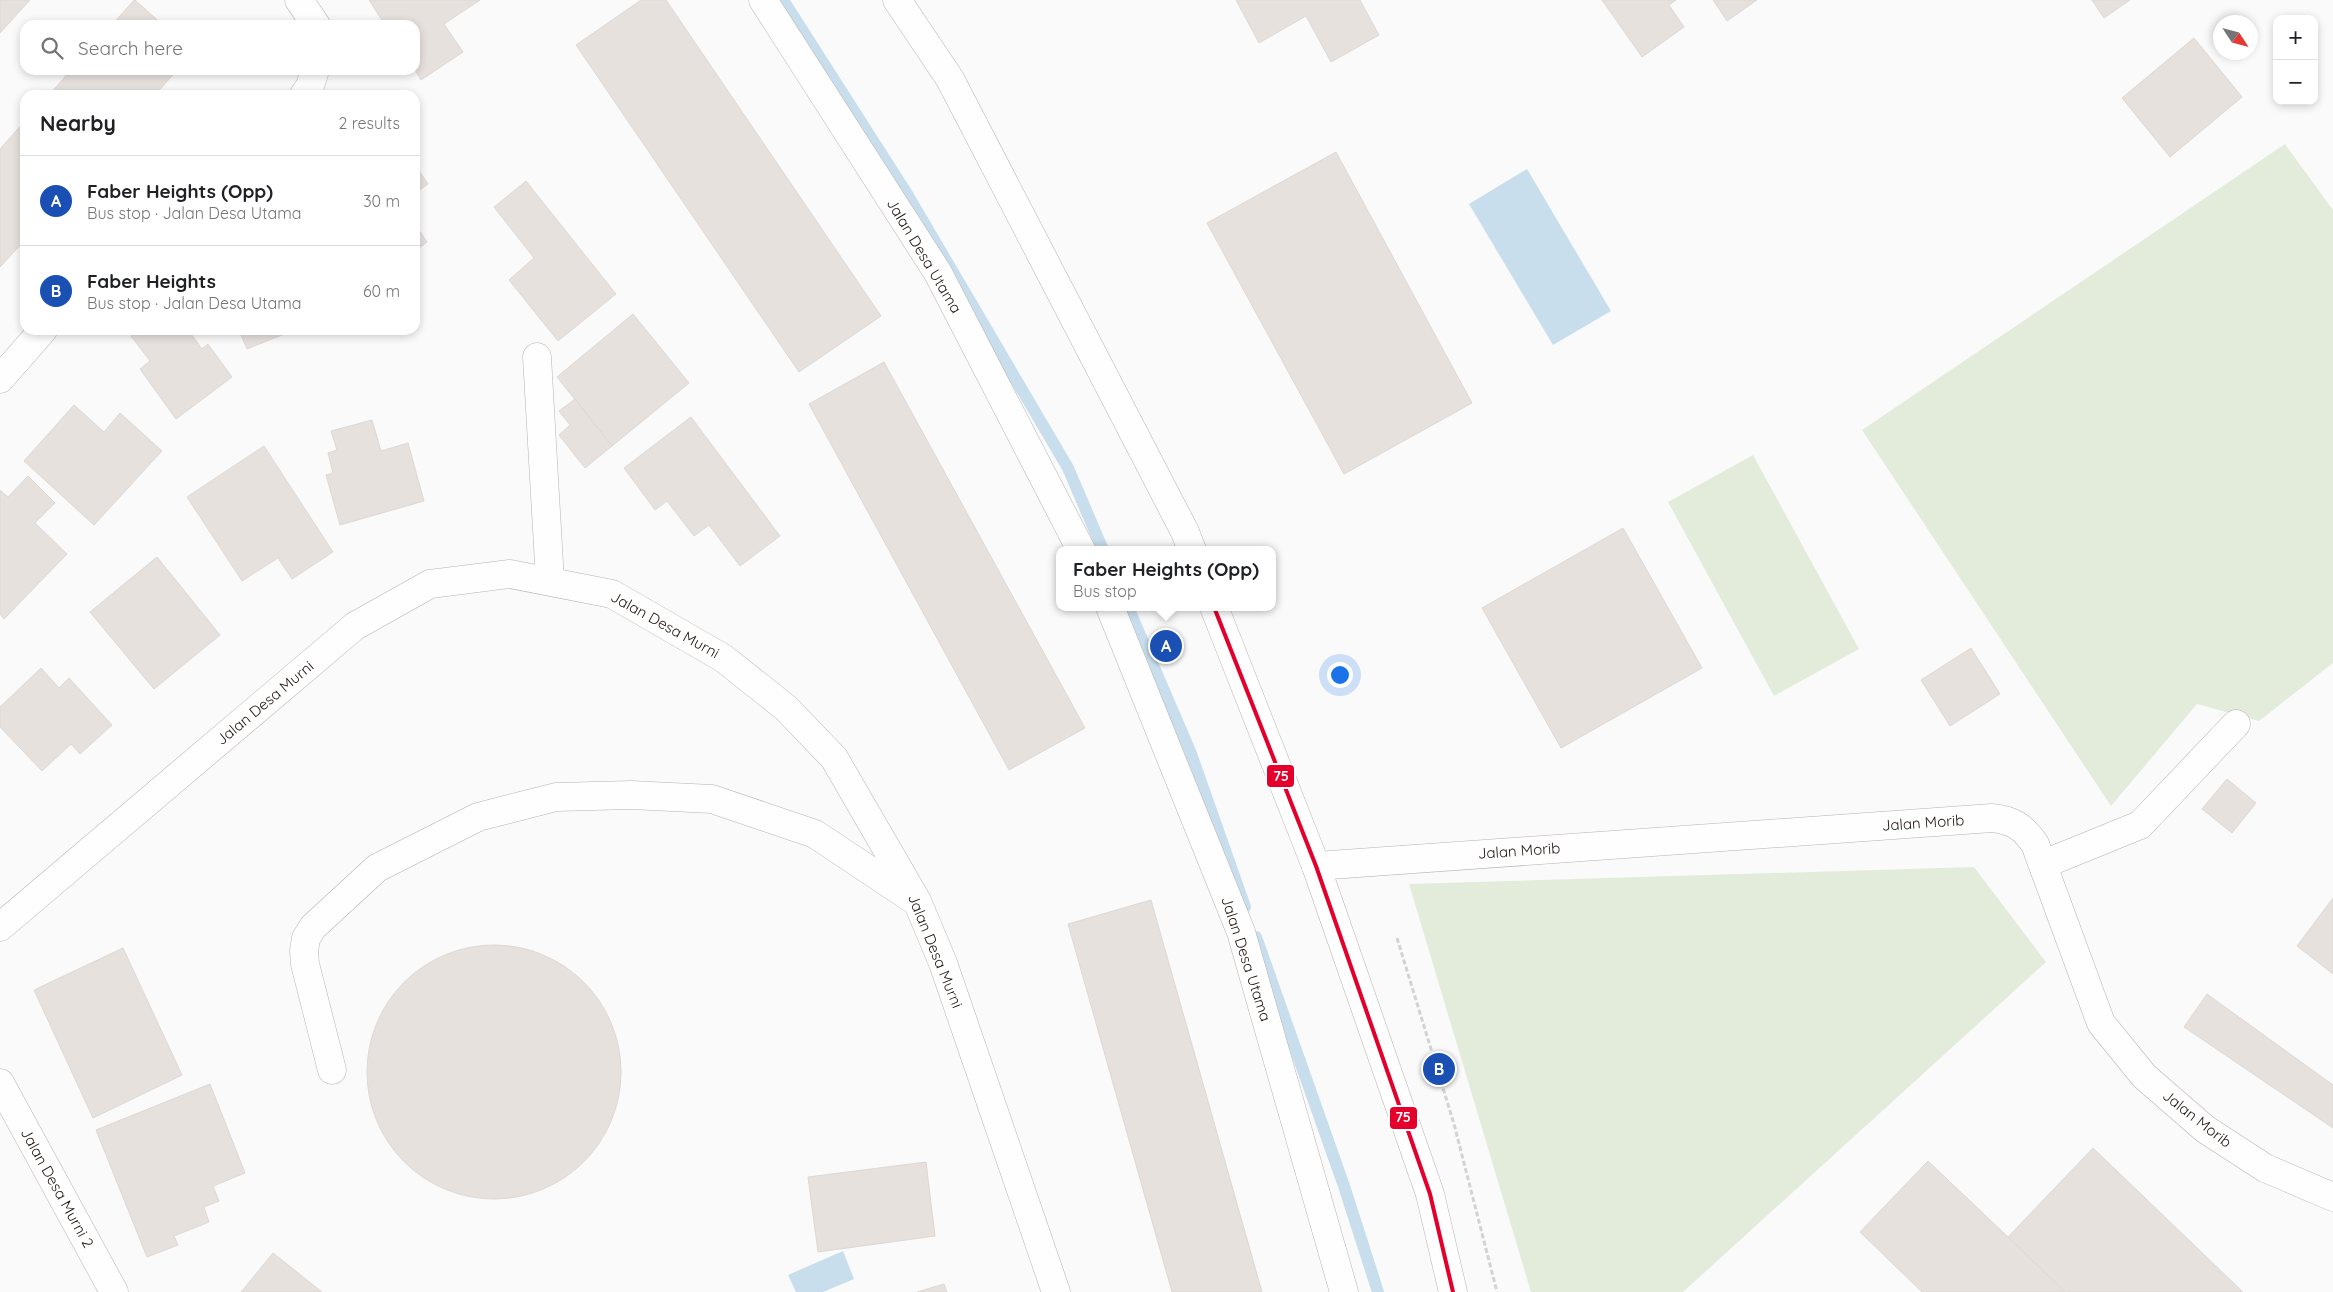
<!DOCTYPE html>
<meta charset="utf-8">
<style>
body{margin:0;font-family:Quicksand,sans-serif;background:#f2f2f2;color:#202124}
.controls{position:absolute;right:15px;top:15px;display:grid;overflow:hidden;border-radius:10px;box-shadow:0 2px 8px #0003}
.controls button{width:45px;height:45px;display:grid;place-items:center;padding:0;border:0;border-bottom:1px solid #e0e0e0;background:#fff;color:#202124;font:25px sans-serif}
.compass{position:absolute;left:2213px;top:15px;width:45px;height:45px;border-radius:50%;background:#fff;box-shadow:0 2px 8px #0003;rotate:126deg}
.you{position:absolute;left:1339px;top:674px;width:18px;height:18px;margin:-12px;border:4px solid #fff;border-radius:50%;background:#1a73e8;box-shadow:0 0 0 8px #1a73e833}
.badge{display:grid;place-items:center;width:32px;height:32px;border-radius:50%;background:#6c6461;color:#fff;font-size:16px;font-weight:700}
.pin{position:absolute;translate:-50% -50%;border:2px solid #fff;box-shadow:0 1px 5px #0006}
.popup{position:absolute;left:1056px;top:546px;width:220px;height:65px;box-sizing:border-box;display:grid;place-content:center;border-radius:10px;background:#fff;filter:drop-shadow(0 1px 4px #0005);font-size:16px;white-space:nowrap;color:#757577}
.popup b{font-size:19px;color:#202124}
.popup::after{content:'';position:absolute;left:50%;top:100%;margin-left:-10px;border:10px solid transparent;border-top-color:#fff}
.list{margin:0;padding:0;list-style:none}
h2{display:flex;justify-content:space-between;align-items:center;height:65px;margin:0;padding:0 20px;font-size:21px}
h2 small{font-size:16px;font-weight:400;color:#757577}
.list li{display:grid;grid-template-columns:32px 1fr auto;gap:15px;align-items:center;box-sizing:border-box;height:90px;padding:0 20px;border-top:1px solid #e0e0e0}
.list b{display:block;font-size:19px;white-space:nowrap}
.list p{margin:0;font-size:16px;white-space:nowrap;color:#757577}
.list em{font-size:16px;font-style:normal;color:#757577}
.icon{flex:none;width:28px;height:28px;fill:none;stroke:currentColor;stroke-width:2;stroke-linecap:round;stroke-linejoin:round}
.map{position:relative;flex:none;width:2333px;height:1292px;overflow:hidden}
.search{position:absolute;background:#fff;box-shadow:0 2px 8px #0003;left:20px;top:20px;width:400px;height:55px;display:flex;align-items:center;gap:12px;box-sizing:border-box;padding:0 18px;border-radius:15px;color:#757577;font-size:19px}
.panel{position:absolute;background:#fff;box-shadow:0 2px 8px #0003;left:20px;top:90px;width:400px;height:245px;border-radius:15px}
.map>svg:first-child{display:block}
</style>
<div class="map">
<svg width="2333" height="1292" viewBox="0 0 2333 1292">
<rect width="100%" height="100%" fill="#fafafa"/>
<g fill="#e3ecdb">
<path d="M2285,144l48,66v453l-74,58 -62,-17 -86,102 -249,-376z"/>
<path d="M1753,455l106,194 -85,47 -106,-194z"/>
<path d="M1974,867l72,95 -363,330h-152l-122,-408z"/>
</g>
<g fill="#c8deed">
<path d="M1527,169l84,142 -58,34 -84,-141z"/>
<path d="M843,1251l11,28 -31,13h-27l-8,-17z"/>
</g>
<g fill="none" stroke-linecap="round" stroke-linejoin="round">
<g stroke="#c8deed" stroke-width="12">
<path d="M783,0l124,194 161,274 35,82"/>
<path d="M1128,607l62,144 55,156"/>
<path d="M1256,937l88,249 34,106"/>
</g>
</g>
<g fill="#e7e1de" stroke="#ddd8d5">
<path d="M0,0h30l-30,33z"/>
<path d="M134,0h1l28,25h-51z"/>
<path d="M369,0h111l-36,24 19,28 -42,28 -6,-10v-45h-30z"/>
<path d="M641,0h25l215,316 -82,56 -223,-327z"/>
<path d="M1236,0h124l19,35 -48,27 -25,-46 -47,27z"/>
<path d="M1602,0h74l-7,5 15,22 -42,30z"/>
<path d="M1713,0h44l-30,21z"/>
<path d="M2092,0h38l-26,18z"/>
<path d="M2194,38l48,59 -72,60 -48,-59z"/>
<path d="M71,70h106l-22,25h-106z"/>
<path d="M25,121v119l-25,27v-118z"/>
<path d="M1336,152l136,251 -128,71 -137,-251z"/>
<path d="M415,165l13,19 -13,9z"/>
<path d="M526,181l90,113 -58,47 -49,-61 25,-22 -40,-51z"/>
<path d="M415,224l12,18 -12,9z"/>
<path d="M633,314l56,69 -77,63 -55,-69z"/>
<path d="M138,330h50l14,19 6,-5 24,33 -56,42 -36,-50 10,-8 -19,-25z"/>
<path d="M239,330h55l-47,19z"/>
<path d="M884,362l201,366 -76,42 -200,-366z"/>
<path d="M575,399l37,47 -27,22 -26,-33 11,-10 -11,-14z"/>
<path d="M74,405l30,27 16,-19 42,38 -68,74 -70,-64z"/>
<path d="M691,417l89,119 -40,30 -31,-41 -15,11 -27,-35 -12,9 -31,-42z"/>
<path d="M372,420l9,31 27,-8 16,58 -84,24 -14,-50 7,-2 -5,-20 9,-3 -6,-19z"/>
<path d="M264,446l69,106 -41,27 -14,-21 -36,23 -55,-84z"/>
<path d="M28,476l27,27 -20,20 32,31 -63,65 -4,-5v-124l8,7z"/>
<path d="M1623,528l79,140 -141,80 -79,-140z"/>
<path d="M157,557l63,78 -66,54 -64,-77z"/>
<path d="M1971,648l29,46 -50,32 -29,-46z"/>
<path d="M41,668l18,20 10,-10 43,47 -32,29 -9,-10 -29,27 -42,-44v-20z"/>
<path d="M2227,779l29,24 -24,30 -30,-24z"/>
<path d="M2333,898v76l-36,-28z"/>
<path d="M1151,900l111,392h-90l-104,-368z"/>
<circle cx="494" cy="1072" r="127"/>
<path d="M123,948l59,127 -89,43 -59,-128z"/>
<path d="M2207,994l126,91v43l-149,-101z"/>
<path d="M210,1084l35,89 -32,13 6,15 -15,6 5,15 -35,14 4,9 -31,12 -51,-127z"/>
<path d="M2093,1148l150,144h-178l-57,-55z"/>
<path d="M1928,1161l80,76 57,55h-143l-62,-60z"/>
<path d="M926,1162l9,74 -117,16 -10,-75z"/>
<path d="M273,1253l49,39h-81z"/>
<path d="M944,1284l3,8h-30z"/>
</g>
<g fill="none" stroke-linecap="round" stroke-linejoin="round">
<g stroke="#b8b2b0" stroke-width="29">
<g id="minor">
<path d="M299,0l17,25"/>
<path d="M763,0l175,273 143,277"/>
<path d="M897,0l53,79 235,453 7,18"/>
<path d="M304,95l6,-9 5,-16"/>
<path d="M537,357l13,224"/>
<path d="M0,379l43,-49"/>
<path d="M1110,607l131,325 103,360"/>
<path d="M1214,607l102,259 114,328 23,98"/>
<path d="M2044,864l96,-39 96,-101"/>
<path d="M1316,866l676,-48c21,2 31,9 43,26l66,179 43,53 61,53 60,39 68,29"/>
<path d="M0,927l355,-301 75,-42 80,-10 102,20 111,64 63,50 48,50 83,143 26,62 113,329"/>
<path d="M332,1070l-27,-106 -1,-13 2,-13 7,-11 64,-59 101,-51 78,-20 75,-2 81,4 103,35 96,64"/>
<path d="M0,1083l114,209"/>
</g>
</g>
<path stroke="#d4d3d2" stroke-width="3" stroke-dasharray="5 2.5" stroke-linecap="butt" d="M1397,938l57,186 43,168"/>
<use href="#minor" stroke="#fefefe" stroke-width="28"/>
<g stroke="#fff" stroke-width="8">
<path id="bus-1" d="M1214,607l102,259 114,328 23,98"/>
</g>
<use href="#bus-1" stroke="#e4002b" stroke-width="4"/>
</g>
<g text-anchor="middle" stroke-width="4" stroke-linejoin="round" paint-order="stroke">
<g font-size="15" fill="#1f140f" stroke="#fff">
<text transform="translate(924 256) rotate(59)" y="5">Jalan Desa Utama</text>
<text transform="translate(665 625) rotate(29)" y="5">Jalan Desa Murni</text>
<text transform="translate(265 703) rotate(-40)" y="5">Jalan Desa Murni</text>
<text transform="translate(1923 823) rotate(-4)" y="5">Jalan Morib</text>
<text transform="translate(1519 851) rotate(-4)" y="5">Jalan Morib</text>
<text transform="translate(935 951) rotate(68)" y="5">Jalan Desa Murni</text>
<text transform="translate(1246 959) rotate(72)" y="5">Jalan Desa Utama</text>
<text transform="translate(2197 1119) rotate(38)" y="5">Jalan Morib</text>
<text transform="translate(57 1188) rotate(61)" y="5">Jalan Desa Murni 2</text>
</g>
</g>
<g stroke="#fff" stroke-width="2">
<rect x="1266" y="764" width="29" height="24" rx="5" fill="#e4002b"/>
<rect x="1389" y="1106" width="29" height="24" rx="5" fill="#e4002b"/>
</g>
<g font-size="14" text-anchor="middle" font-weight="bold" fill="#fff">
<text x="1281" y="781">75</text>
<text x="1403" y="1122">75</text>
</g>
</svg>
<div class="controls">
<button>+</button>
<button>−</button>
</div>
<svg class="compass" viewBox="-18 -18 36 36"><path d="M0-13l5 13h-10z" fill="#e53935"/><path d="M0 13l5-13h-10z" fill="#757577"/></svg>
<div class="you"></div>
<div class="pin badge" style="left:1166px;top:646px;background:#1a4fb4">A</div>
<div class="popup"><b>Faber Heights (Opp)</b>Bus stop</div>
<div class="pin badge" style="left:1439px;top:1069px;background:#1a4fb4">B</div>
<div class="search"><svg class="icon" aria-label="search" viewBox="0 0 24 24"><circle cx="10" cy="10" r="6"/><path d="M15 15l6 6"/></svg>Search here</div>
<section class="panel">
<h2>Nearby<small>2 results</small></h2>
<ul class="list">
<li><span class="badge" style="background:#1a4fb4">A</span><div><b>Faber Heights (Opp)</b><p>Bus stop · Jalan Desa Utama</p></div><em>30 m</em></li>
<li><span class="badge" style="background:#1a4fb4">B</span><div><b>Faber Heights</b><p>Bus stop · Jalan Desa Utama</p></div><em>60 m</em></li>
</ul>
</section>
</div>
